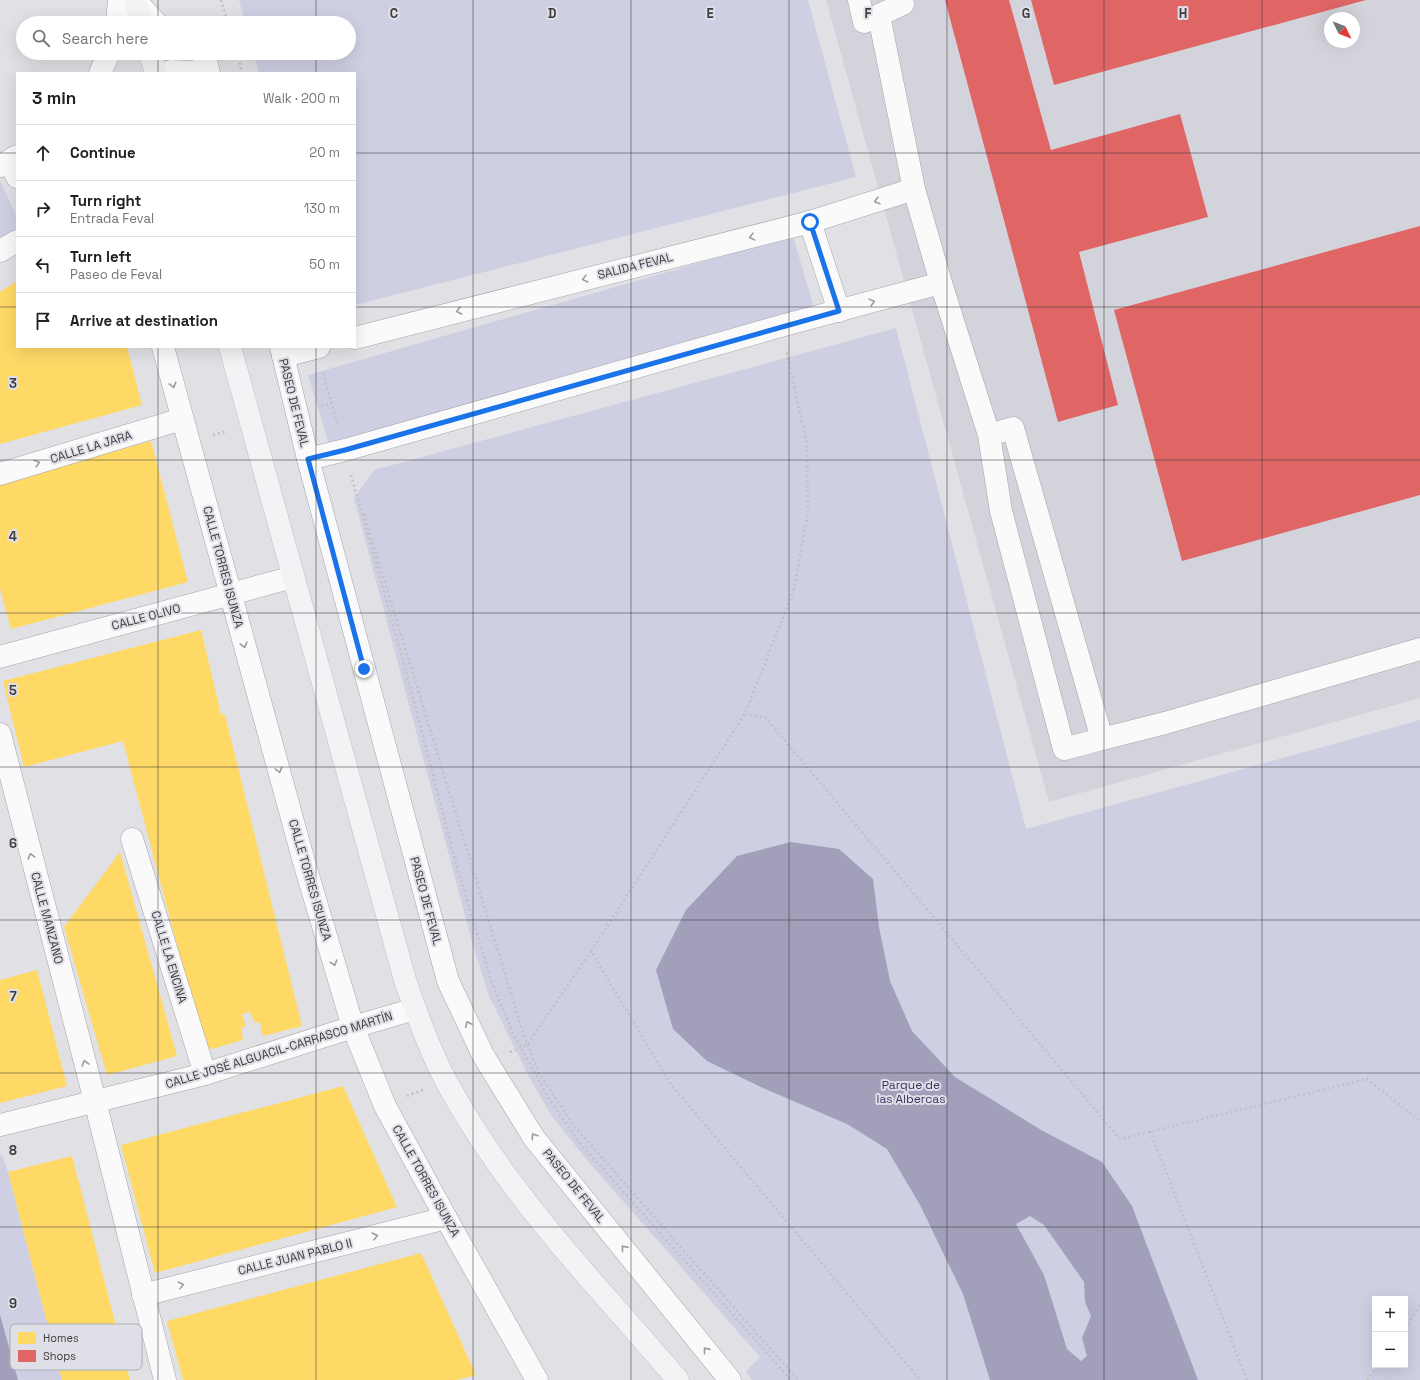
<!DOCTYPE html>
<meta charset="utf-8">
<style>
body{margin:0;font-family:"Space Grotesk",sans-serif;background:#f6f6f6;color:#202124}
.controls{position:absolute;right:12px;bottom:12px;display:grid;overflow:hidden;border-radius:0px;box-shadow:0 4px 16px #0002}
.controls button{width:36px;height:36px;display:grid;place-items:center;padding:0;border:0;border-bottom:1px solid #e0e0e0;background:#fff;color:#202124;font:20px sans-serif}
.compass{position:absolute;left:1324px;top:12px;width:36px;height:36px;border-radius:50%;background:#fff;box-shadow:0 4px 16px #0002;rotate:133deg}
.stop{position:absolute;width:12px;height:12px;margin:-9px;border:3px solid #1a73e8;border-radius:50%;background:#fff}
.stop.end{background:#1a73e8;border-color:#fff;box-shadow:0 1px 4px #0008}
.list{margin:0;padding:0;list-style:none}
h2{display:flex;justify-content:space-between;align-items:center;height:52px;margin:0;padding:0 16px;font-size:17px}
h2 small{font-size:13px;font-weight:400;color:#757577}
.list li{display:grid;grid-template-columns:26px 1fr auto;gap:12px;align-items:center;box-sizing:border-box;height:56px;padding:0 16px;border-top:1px solid #e0e0e0}
.list b{display:block;font-size:15px;white-space:nowrap}
.list p{margin:0;font-size:13px;white-space:nowrap;color:#757577}
.list em{font-size:13px;font-style:normal;color:#757577}
.icon{flex:none;width:22px;height:22px;fill:none;stroke:currentColor;stroke-width:2;stroke-linecap:round;stroke-linejoin:round}
.map{position:relative;flex:none;width:1420px;height:1380px;overflow:hidden}
.search{position:absolute;background:#fff;box-shadow:0 4px 16px #0002;left:16px;top:16px;width:340px;height:44px;display:flex;align-items:center;gap:10px;box-sizing:border-box;padding:0 14px;border-radius:22px;color:#757577;font-size:15px}
.panel{position:absolute;background:#fff;box-shadow:0 4px 16px #0002;left:16px;top:72px;width:340px;height:276px;border-radius:0px}
.map>svg:first-child{display:block}
</style>
<div class="map">
<svg width="1420" height="1380" viewBox="0 0 1420 1380">
<rect width="100%" height="100%" fill="#e1e1e5"/>
<path fill="#d3d3dc" fill-rule="evenodd" d="M826,0h594v698l-371,104zM1330,18h24v24h-24z"/>
<g fill="#cfcfe3" fill-rule="evenodd">
<path d="M239,0h569l48,177 -501,128v-232h-96l-5,-20h95v-30h-104z"/>
<path d="M0,181l17,36v15l-17,9z"/>
<path d="M793,236l21,72 -485,136 -21,-69z"/>
<path d="M896,328l130,501 394,-109v660h-668l-6,-9 14,-14 -174,-198 -35,-44 -22,-38 -40,-81 -17,-54 -118,-444 20,-28zM1375,1299h30v66h-30z"/>
<path d="M0,1155h2l6,17 54,208h-62z"/>
</g>
<g fill="#a19fb9" fill-rule="evenodd">
<path d="M791,842l48,7 34,30 6,48 11,54 22,50 43,46 88,54 59,31 30,44 66,174h-208l-27,-86 -43,-89 -33,-56 -40,-25 -84,-36 -56,-27 -34,-32 -17,-59 30,-60 51,-54zM1030,1216l14,9 40,57 1,20 6,14 -9,22 5,18 -6,5 -14,-12 -23,-74 -28,-51z"/>
<path d="M0,1315l18,65h-18z"/>
</g>
<g fill="#ffd966">
<path d="M17,281v66h110l15,58 -142,39v-152z"/>
<path d="M151,441l37,141 -177,47 -11,-40v-106z"/>
<path d="M201,630l20,84 4,1 77,311 -39,10 -3,-14 -5,1 -5,-11 -8,2 4,12 -5,2 2,12 -38,11 -82,-310 -99,26 -21,-86z"/>
<path d="M120,852l57,204 -70,19 -43,-148z"/>
<path d="M37,970l30,116 -67,17v-123z"/>
<path d="M343,1086l54,121 -242,66 -34,-128z"/>
<path d="M72,1156l58,224h-68l-54,-208z"/>
<path d="M421,1253l55,122 -19,5h-274l-16,-59z"/>
</g>
<g fill="#e06666">
<path d="M945,0h64l42,150 129,-36 28,103 -129,35 39,153 -60,17z"/>
<path d="M1031,0h335l-312,85z"/>
<path d="M1420,226v269l-238,66 -68,-251z"/>
</g>
<g fill="none" stroke-linecap="round" stroke-linejoin="round">
<g stroke="#a4a4a8" stroke-width="23">
<g id="minor">
<path d="M135,0l21,23"/>
<path d="M859,0l5,22 39,-18 -1,-4"/>
<path d="M879,16l35,173 27,94 48,152 12,76 63,238 38,-10 -89,-311 -24,7"/>
<path d="M117,23l2,-23"/>
<path d="M201,53l4,4 4,16"/>
<path d="M100,73l9,-20"/>
<path d="M166,73l5,-2 25,1 1,1"/>
<path d="M9,161l8,16"/>
<path d="M0,166l17,-10"/>
<path d="M810,222l29,89"/>
<path d="M0,251l17,-10"/>
<path d="M355,338l455,-116 104,-33"/>
<path d="M163,347l141,515 49,165 32,79 61,112 91,162"/>
<path d="M281,347l27,112 140,522 35,74 51,83 196,242"/>
<path d="M283,356l36,-9"/>
<path d="M308,459l37,-9 436,-124 160,-43"/>
<path d="M0,474l182,-55"/>
<path d="M0,657l293,-80"/>
<path d="M0,734l95,367 70,279"/>
<path d="M1102,739l63,-16 255,-74"/>
<path d="M132,839l73,235"/>
<path d="M0,1125l205,-51 148,-47 62,-18"/>
<path d="M143,1295l303,-77"/>
</g>
</g>
<g stroke="#bfbfc1" stroke-width="23">
<g id="major">
<path d="M135,0l7,23"/>
<path d="M150,53l6,20"/>
<path d="M230,347l175,633c12,34 24,69 41,101 42,78 98,146 156,212 26,29 51,58 76,87"/>
</g>
</g>
<g stroke="#c1c1c3" stroke-width="2.5" stroke-dasharray="2 3" stroke-linecap="butt">
<path d="M221,0l7,23"/>
<path d="M237,53l5,20"/>
<path d="M323,373l15,53"/>
<path d="M321,406l11,-3"/>
<path d="M213,435l14,-4"/>
<path d="M351,475l52,185 54,207 34,113 23,56 7,11 28,52 30,43 212,238"/>
<path d="M364,514l160,522 15,37 35,53 224,254"/>
<path d="M745,714l21,4 354,421 247,-60 53,42"/>
<path d="M591,951l154,-237 48,-122 15,-78 -1,-69 -21,-95"/>
<path d="M510,1052l17,-7 64,-94 79,132 250,297"/>
<path d="M407,1096l16,-6"/>
<path d="M1150,1131l97,249"/>
<path d="M1405,1328l15,-23"/>
<path d="M1367,1380l13,-15"/>
</g>
<use href="#minor" stroke="#fafafb" stroke-width="22"/>
<use href="#major" stroke="#f3f3f6" stroke-width="22"/>
</g>
<defs><path id="oneway-chevron" d="M-2-3.5L2.5 0L-2 3.5" fill="none" stroke-width="1.6" stroke-linecap="round" stroke-linejoin="round"/></defs>
<g stroke="#9c9c9e">
<use href="#oneway-chevron" transform="translate(877 201) rotate(163)"/>
<use href="#oneway-chevron" transform="translate(752 237) rotate(166)"/>
<use href="#oneway-chevron" transform="translate(585 279) rotate(166)"/>
<use href="#oneway-chevron" transform="translate(872 302) rotate(-15)"/>
<use href="#oneway-chevron" transform="translate(459 311) rotate(166)"/>
<use href="#oneway-chevron" transform="translate(173 385) rotate(75)"/>
<use href="#oneway-chevron" transform="translate(37 463) rotate(-17)"/>
<use href="#oneway-chevron" transform="translate(244 645) rotate(75)"/>
<use href="#oneway-chevron" transform="translate(279 770) rotate(75)"/>
<use href="#oneway-chevron" transform="translate(31 856) rotate(-105)"/>
<use href="#oneway-chevron" transform="translate(334 963) rotate(73)"/>
<use href="#oneway-chevron" transform="translate(468 1024) rotate(-116)"/>
<use href="#oneway-chevron" transform="translate(85 1063) rotate(-105)"/>
<use href="#oneway-chevron" transform="translate(534 1136) rotate(-124)"/>
<use href="#oneway-chevron" transform="translate(375 1236) rotate(-14)"/>
<use href="#oneway-chevron" transform="translate(624 1248) rotate(-129)"/>
<use href="#oneway-chevron" transform="translate(181 1285) rotate(-14)"/>
<use href="#oneway-chevron" transform="translate(706 1350) rotate(-129)"/>
</g>
<g fill="none" stroke-linecap="round" stroke-linejoin="round">
<path stroke="#1a73e8" stroke-width="5" d="M364,669l-56,-210 37,-9 494,-139 -29,-89"/>
</g>
<path fill="none" stroke="#3d3d40" stroke-width="1" stroke-opacity="0.55" d="M158,0v23M316,0v23M473,0v1380M631,0v1380M789,0v1380M947,0v1380M1104,0v1380M1262,0v1380M158,53v20M316,53v20M0,153h17M355,153h1065M0,307h17M355,307h1065M158,347v1033M316,347v1033M0,460h1420M0,613h1420M0,767h1420M0,920h1420M0,1073h1420M0,1227h1420"/>
<g text-anchor="middle" stroke-width="4" stroke-linejoin="round" paint-order="stroke">
<g font-size="12" fill="#3d3d40" stroke="#dfdfe7">
<text transform="translate(635 266) rotate(-14)" y="4">SALIDA FEVAL</text>
<text transform="translate(294 403) rotate(76)" y="4">PASEO DE FEVAL</text>
<text transform="translate(91 447) rotate(-17)" y="4">CALLE LA JARA</text>
<text transform="translate(223 567) rotate(75)" y="4">CALLE TORRES ISUNZA</text>
<text transform="translate(146 617) rotate(-15)" y="4">CALLE OLIVO</text>
<text transform="translate(310 880) rotate(74)" y="4">CALLE TORRES ISUNZA</text>
<text transform="translate(426 901) rotate(75)" y="4">PASEO DE FEVAL</text>
<text transform="translate(47 918) rotate(75)" y="4">CALLE MANZANO</text>
<text transform="translate(169 957) rotate(73)" y="4">CALLE LA ENCINA</text>
<text transform="translate(279 1050) rotate(-17)" y="4">CALLE JOSÉ ALGUACIL-CARRASCO MARTÍN</text>
<text transform="translate(426 1181) rotate(61)" y="4">CALLE TORRES ISUNZA</text>
<text transform="translate(574 1186) rotate(51)" y="4">PASEO DE FEVAL</text>
<text transform="translate(295 1257) rotate(-14)" y="4">CALLE JUAN PABLO II</text>
</g>
<g font-size="12" fill="#3a3465" stroke="#dfdfe7">
<text x="911" y="1089">Parque de<tspan x="911" dy="14">las Albercas</tspan></text>
</g>
</g>
<rect x="10" y="1324" width="132" height="46" rx="6" fill="#dfdfe7" stroke="#aeaeb5" stroke-width="1"/>
<rect x="18" y="1332" width="18" height="12" fill="#ffd966"/>
<rect x="18" y="1350" width="18" height="12" fill="#e06666"/>
<g font-size="11" fill="#3d3d40">
<text x="43" y="1342">Homes</text>
<text x="43" y="1360">Shops</text>
</g>
<g font-size="13" text-anchor="middle" font-weight="bold" fill="#3d3d40" stroke="#dfdfe7" stroke-width="4" stroke-linejoin="round" paint-order="stroke">
<text x="394" y="18">C</text>
<text x="552" y="18">D</text>
<text x="710" y="18">E</text>
<text x="868" y="18">F</text>
<text x="1026" y="18">G</text>
<text x="1183" y="18">H</text>
<text x="13" y="388">3</text>
<text x="13" y="541">4</text>
<text x="13" y="695">5</text>
<text x="13" y="848">6</text>
<text x="13" y="1001">7</text>
<text x="13" y="1155">8</text>
<text x="13" y="1308">9</text>
</g>
</svg>
<div class="controls">
<button>+</button>
<button>−</button>
</div>
<svg class="compass" viewBox="-18 -18 36 36"><path d="M0-13l5 13h-10z" fill="#e53935"/><path d="M0 13l5-13h-10z" fill="#757577"/></svg>
<div class="stop" style="left:810px;top:222px"></div>
<div class="stop end" style="left:364px;top:669px"></div>
<div class="search"><svg class="icon" aria-label="search" viewBox="0 0 24 24"><circle cx="10" cy="10" r="6"/><path d="M15 15l6 6"/></svg>Search here</div>
<section class="panel">
<h2>3 min<small>Walk · 200 m</small></h2>
<ul class="list">
<li><svg class="icon" aria-label="ahead" viewBox="0 0 24 24"><path d="M12 20V5M6 11l6-6 6 6"/></svg><div><b>Continue</b></div><em>20 m</em></li>
<li><svg class="icon" aria-label="right" viewBox="0 0 24 24"><path d="M7 20v-9h11M14 6l5 5-5 5"/></svg><div><b>Turn right</b><p>Entrada Feval</p></div><em>130 m</em></li>
<li><svg class="icon" aria-label="left" viewBox="0 0 24 24"><path d="M17 20v-9H6M10 6l-5 5 5 5"/></svg><div><b>Turn left</b><p>Paseo de Feval</p></div><em>50 m</em></li>
<li><svg class="icon" aria-label="arrive" viewBox="0 0 24 24"><path d="M6 21V4h12l-3 4 3 4H6"/></svg><div><b>Arrive at destination</b></div></li>
</ul>
</section>
</div>
